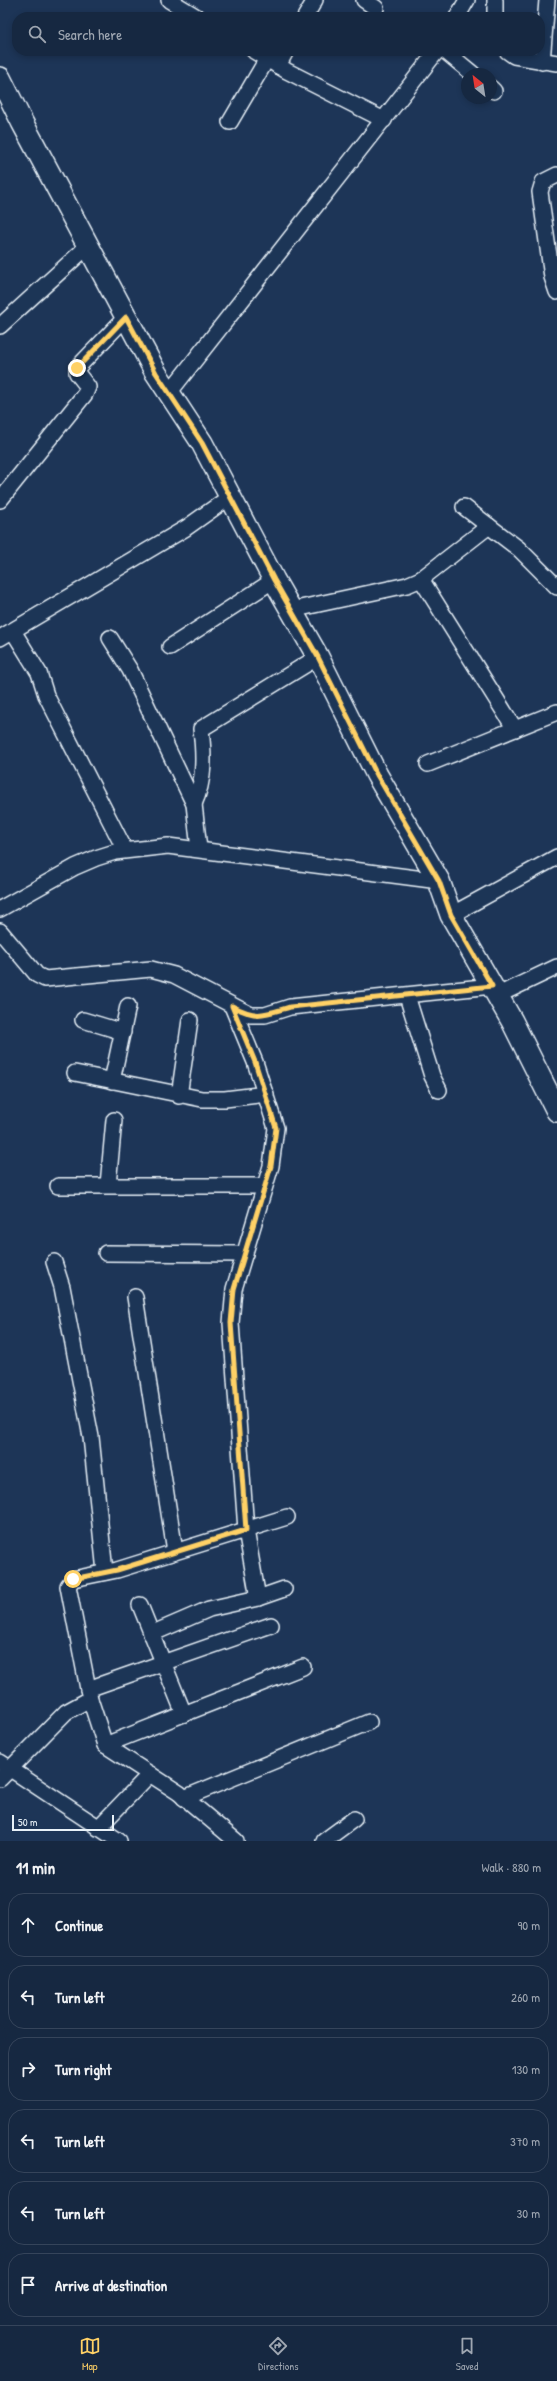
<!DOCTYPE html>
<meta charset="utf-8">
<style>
body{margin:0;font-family:"Patrick Hand",sans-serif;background:#23344c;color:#f1f3f6}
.compass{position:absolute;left:461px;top:68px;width:36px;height:36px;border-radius:50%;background:#162841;box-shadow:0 2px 6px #0003;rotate:330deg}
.scale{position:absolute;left:12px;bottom:10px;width:102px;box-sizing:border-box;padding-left:4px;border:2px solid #e8f1f8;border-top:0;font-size:11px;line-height:14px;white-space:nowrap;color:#e8f1f8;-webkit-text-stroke:3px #1d3557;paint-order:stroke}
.stop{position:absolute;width:12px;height:12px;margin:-9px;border:3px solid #ffd166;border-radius:50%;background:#fff}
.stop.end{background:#ffd166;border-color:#fff;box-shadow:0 1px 4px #0008}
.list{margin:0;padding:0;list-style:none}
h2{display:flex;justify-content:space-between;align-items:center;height:52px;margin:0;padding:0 16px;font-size:17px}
h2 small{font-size:13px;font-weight:400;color:#9ea6b1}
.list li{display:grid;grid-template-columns:26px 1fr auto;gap:12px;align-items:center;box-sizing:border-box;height:64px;margin:0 8px 8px;padding:0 8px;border:1px solid #35445a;border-radius:16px}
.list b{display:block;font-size:15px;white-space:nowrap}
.list em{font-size:13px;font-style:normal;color:#9ea6b1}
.icon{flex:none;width:22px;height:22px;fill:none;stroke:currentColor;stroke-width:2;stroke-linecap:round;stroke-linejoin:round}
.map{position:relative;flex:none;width:557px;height:1841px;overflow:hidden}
.search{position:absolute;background:#162841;box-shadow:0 2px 6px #0003;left:12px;right:12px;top:12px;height:44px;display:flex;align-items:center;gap:10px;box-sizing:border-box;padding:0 14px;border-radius:16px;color:#9ea6b1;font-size:15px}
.sheet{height:484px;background:#162841}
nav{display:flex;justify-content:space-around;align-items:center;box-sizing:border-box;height:56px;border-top:1px solid #35445a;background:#162841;font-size:11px;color:#9ea6b1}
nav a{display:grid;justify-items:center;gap:2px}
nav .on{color:#ffd166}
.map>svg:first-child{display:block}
</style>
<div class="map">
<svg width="557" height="1841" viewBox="0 0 557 1841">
<rect width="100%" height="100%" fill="#1d3557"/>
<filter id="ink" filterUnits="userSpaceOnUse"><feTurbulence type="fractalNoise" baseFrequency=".025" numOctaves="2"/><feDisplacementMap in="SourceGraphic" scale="8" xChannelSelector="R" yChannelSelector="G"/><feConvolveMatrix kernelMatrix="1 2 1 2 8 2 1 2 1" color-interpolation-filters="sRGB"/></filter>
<g filter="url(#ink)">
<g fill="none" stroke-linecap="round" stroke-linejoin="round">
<g stroke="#e8f1f8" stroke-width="18">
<g id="street">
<path d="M169,0l28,17"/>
<path d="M364,0l12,8"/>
<path d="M495,0v17"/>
<path d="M305,17l10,-17"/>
<path d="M457,17l10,-17"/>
<path d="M254,51l33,20 97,49"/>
<path d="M445,51l28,23"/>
<path d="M507,51l7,5 43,7"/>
<path d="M542,62l5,-62"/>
<path d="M278,66l8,-15"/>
<path d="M491,88l3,3"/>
<path d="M230,122l37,-63"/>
<path d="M557,175l-14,7 -3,10 12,85 5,15"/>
<path d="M0,326l88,-80"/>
<path d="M169,393l268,-342"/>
<path d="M0,500l85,-106 3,-7 -11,-14v-5l49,-51"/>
<path d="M464,507l55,42 38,38"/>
<path d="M421,579l94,150"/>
<path d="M291,610l116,-25 14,-6 68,-53"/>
<path d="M13,631l26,42 7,22 79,155"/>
<path d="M0,638l186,-110 45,-32"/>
<path d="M110,638l20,32 64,134 5,45"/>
<path d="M170,647l104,-67"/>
<path d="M428,764l129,-52"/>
<path d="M194,804c11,-24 10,-49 7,-75l117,-72"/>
<path d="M0,909l75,-42 21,-9 19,-6 53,-6 271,35"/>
<path d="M451,915l106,-58"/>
<path d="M0,931l37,44 8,4 106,-10 23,6 77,40h14l25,-8 202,-21"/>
<path d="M407,996l25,80 7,14"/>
<path d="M496,996l61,-29"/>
<path d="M232,1006l23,56 21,66 -5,38 -37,123 -3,34 15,207 12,68"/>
<path d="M83,1020l40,12"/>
<path d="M75,1073l127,26h23l41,-5"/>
<path d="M112,1081l16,-75"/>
<path d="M179,1096l11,-76"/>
<path d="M108,1185l6,-65"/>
<path d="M58,1186h205"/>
<path d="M106,1253l139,1"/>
<path d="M54,1262l8,25 29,150 14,135"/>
<path d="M135,1297l40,254"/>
<path d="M140,1605l44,109"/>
<path d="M151,1634l58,-25 49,-11 26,-9"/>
<path d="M88,1689l183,-64"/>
<path d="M105,1745l198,-78"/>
<path d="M0,1762l119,79"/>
<path d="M0,1779l66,-67 24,-13"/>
<path d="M184,1798l185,-76"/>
<path d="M98,1828l52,-54"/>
<path d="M236,1841l-57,-48 -74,-48 -15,-46 -22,-113 5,-7 44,-9 170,-53"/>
<path d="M324,1841l30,-22"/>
</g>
</g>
<g stroke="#e8f1f8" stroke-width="24">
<path id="secondary" d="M0,78l22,44 134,251 46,70 72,137 44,77 59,118 62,106 12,34 61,106 45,90"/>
</g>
<use href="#street" stroke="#1d3557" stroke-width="15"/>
<use href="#secondary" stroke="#1d3557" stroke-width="21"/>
</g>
</g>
<g fill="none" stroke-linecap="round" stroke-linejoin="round" filter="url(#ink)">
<path stroke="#ffd166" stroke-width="5" d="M73,1579l44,-9 129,-40 -15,-207 3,-34 37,-123 5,-38 -21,-66 -23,-56c25,13 31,9 58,1l202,-21 -41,-71 -12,-34 -62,-106 -59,-118 -44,-77 -72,-137 -46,-70 -30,-56 -49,51"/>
</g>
</svg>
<svg class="compass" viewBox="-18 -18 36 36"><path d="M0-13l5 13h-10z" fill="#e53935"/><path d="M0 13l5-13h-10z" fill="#9ea6b1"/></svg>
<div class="scale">50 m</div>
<div class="stop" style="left:73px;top:1579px"></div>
<div class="stop end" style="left:77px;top:368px"></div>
<div class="search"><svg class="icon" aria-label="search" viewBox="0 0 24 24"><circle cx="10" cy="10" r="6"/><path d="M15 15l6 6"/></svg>Search here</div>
</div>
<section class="sheet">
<h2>11 min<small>Walk · 880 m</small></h2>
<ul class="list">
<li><svg class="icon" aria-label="ahead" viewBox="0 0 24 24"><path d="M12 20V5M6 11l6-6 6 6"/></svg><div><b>Continue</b></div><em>90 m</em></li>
<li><svg class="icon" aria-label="left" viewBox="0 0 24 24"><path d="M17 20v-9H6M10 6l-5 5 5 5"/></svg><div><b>Turn left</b></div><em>260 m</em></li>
<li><svg class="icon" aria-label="right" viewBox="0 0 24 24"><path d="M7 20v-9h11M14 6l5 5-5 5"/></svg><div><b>Turn right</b></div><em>130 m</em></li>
<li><svg class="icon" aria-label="left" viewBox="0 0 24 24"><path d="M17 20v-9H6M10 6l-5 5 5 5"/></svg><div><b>Turn left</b></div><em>370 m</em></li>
<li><svg class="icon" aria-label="left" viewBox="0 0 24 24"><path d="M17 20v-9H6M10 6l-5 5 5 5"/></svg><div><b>Turn left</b></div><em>30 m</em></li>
<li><svg class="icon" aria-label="arrive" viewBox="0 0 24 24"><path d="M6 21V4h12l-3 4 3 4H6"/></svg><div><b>Arrive at destination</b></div></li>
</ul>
</section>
<nav>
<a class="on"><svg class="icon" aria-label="map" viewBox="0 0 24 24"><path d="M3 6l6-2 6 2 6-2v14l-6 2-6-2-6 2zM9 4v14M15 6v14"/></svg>Map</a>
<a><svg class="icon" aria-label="directions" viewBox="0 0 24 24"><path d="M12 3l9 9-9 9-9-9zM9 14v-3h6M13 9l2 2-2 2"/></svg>Directions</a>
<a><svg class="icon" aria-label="saved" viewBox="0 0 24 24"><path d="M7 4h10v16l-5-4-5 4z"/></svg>Saved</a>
</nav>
